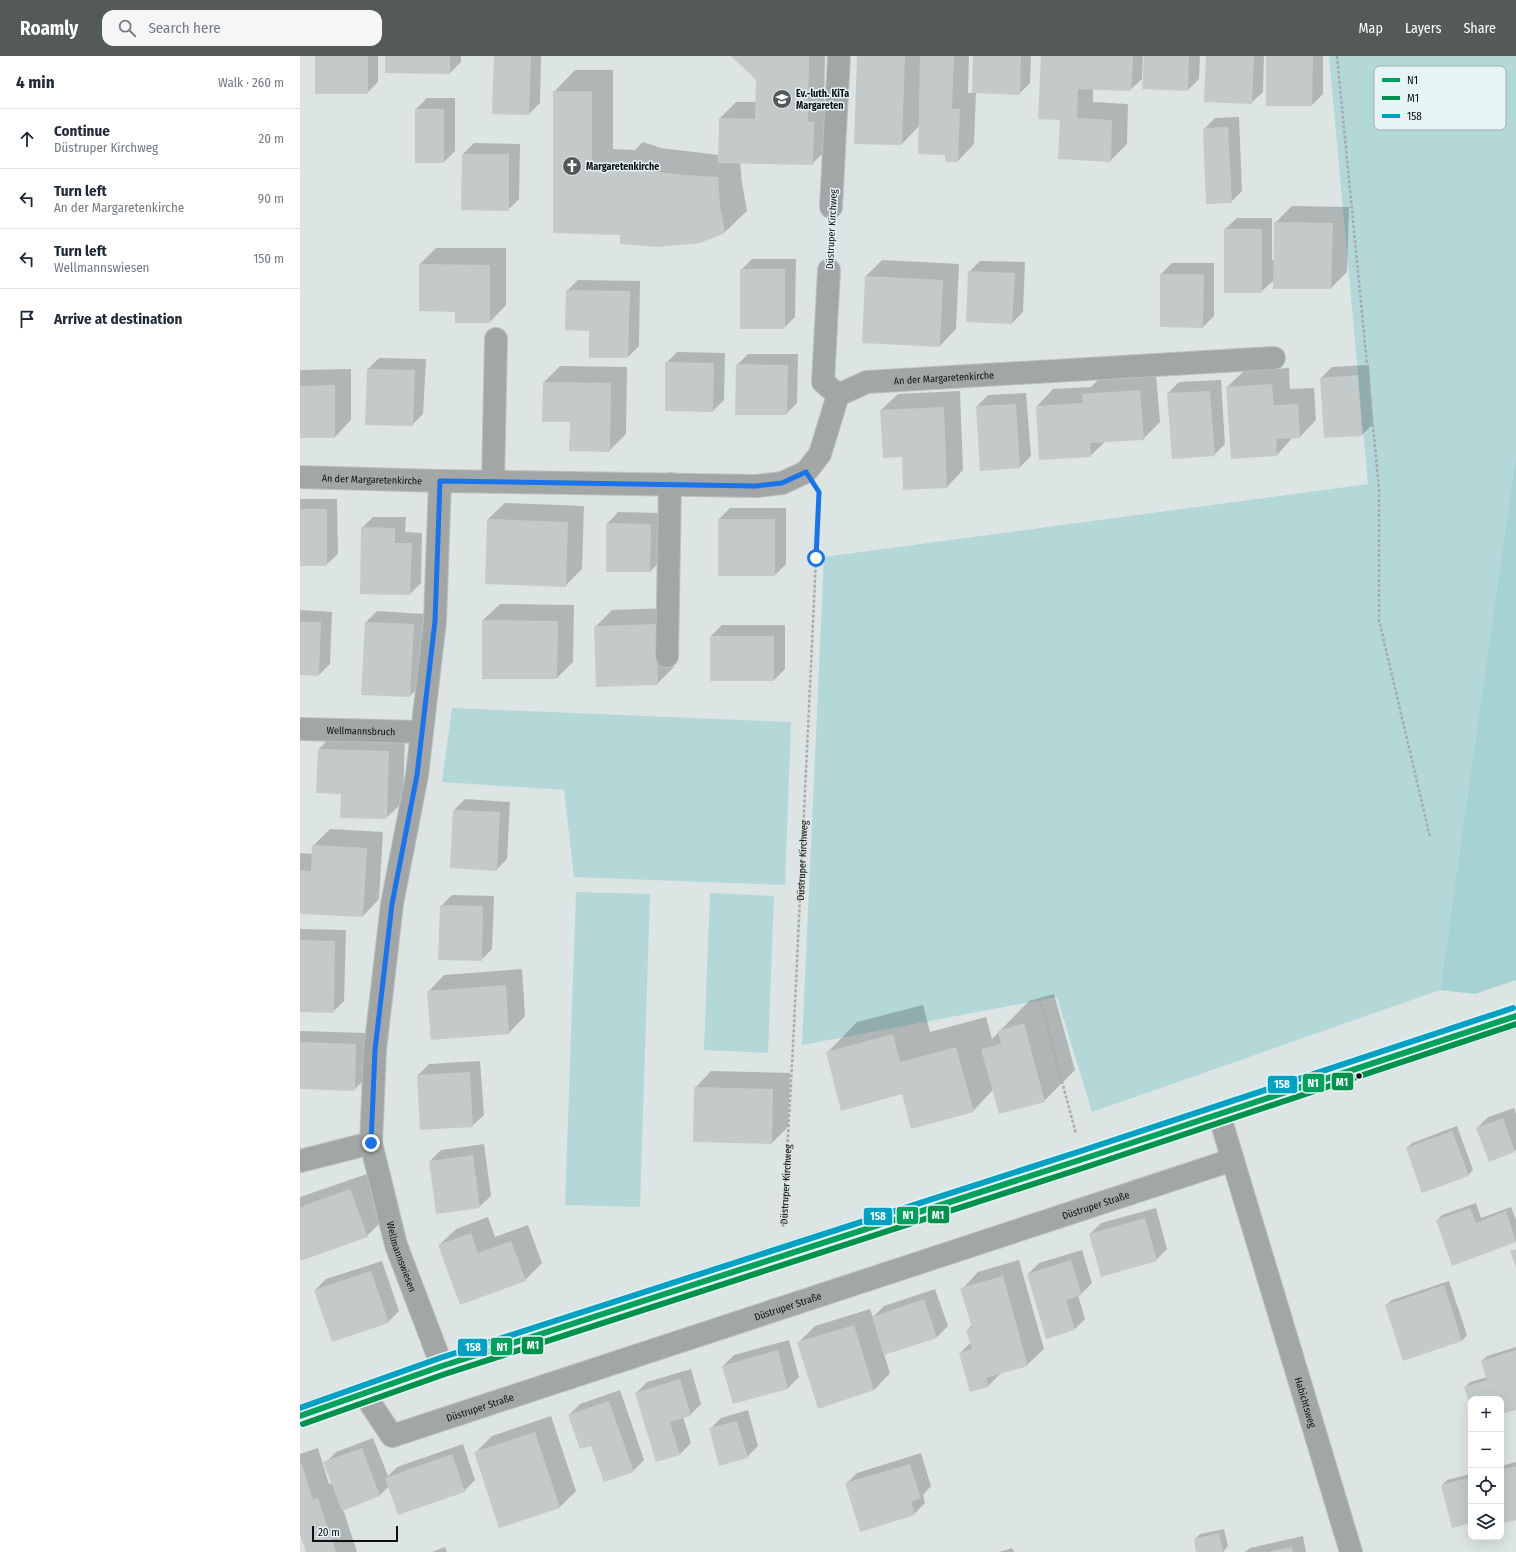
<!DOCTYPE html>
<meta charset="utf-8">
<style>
body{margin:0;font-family:"Fira Sans Condensed",sans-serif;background:#f6f6f7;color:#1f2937}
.controls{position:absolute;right:12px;bottom:12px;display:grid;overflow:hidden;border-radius:8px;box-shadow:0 4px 16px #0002}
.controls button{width:36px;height:36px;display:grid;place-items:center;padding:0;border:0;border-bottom:1px solid #e0e1e3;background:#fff;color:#1f2937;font:20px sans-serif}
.scale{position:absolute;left:12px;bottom:10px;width:86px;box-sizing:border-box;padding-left:4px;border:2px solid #0b1010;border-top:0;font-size:11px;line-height:14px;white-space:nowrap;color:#0b1010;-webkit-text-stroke:3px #e6f4f5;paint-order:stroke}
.stop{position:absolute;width:12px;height:12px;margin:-9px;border:3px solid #1a73e8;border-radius:50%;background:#fff}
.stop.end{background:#1a73e8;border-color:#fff;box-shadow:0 1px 4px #0008}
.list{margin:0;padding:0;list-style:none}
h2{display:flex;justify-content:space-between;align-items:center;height:52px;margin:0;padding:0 16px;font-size:17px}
h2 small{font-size:13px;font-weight:400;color:#747a83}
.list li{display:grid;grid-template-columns:26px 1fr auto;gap:12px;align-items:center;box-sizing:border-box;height:60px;padding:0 16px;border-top:1px solid #e0e1e3}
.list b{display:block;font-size:15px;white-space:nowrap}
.list p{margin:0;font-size:13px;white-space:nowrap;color:#747a83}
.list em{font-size:13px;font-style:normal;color:#747a83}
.icon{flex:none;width:22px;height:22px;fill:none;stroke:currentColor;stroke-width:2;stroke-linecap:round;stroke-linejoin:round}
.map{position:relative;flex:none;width:1216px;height:1496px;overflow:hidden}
header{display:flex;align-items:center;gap:24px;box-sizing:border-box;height:56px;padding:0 20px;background:#545a5a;color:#fff}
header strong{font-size:19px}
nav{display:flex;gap:22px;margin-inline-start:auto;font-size:14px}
.search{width:280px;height:36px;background:#f6f6f7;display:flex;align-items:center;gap:10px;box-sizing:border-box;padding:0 14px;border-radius:12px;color:#747a83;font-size:15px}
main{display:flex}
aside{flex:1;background:#fff}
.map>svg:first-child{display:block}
</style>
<header>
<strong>Roamly</strong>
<div class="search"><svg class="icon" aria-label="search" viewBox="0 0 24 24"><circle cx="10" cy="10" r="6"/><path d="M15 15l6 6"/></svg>Search here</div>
<nav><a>Map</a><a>Layers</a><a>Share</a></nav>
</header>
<main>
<aside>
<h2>4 min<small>Walk · 260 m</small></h2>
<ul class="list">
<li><svg class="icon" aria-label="ahead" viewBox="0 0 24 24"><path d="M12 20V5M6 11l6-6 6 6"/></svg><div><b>Continue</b><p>Düstruper Kirchweg</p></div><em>20 m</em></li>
<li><svg class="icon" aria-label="left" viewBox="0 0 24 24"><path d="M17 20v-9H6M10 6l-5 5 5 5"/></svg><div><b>Turn left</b><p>An der Margaretenkirche</p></div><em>90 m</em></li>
<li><svg class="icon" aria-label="left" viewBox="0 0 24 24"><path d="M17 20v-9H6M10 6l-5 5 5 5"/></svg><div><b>Turn left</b><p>Wellmannswiesen</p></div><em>150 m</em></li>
<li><svg class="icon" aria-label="arrive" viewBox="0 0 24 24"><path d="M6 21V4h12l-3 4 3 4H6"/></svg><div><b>Arrive at destination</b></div></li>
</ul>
</aside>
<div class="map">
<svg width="1216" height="1496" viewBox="0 0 1216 1496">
<rect width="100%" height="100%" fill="#dce4e4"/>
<g fill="#b4d7d8">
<path d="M1029,0h187v398l-76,536 -348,122 -35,-115 -255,48 22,-488 544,-73z"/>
<path d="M152,652l339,14 -6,163 -211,-8 -10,-87 -122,-8z"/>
<path d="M276,836l74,2 -10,313 -75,-2z"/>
<path d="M410,837l64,3 -6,157 -64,-3z"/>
</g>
<path fill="#a6d2d3" d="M1216,398v526l-41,14 -35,-4z"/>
<g fill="#0003">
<path d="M16,0h62v26l-11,11z"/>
<path d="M86,0h75v6l-11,11z"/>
<path d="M195,0h46l-1,47 -11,11z"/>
<path d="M433,0h92l-1,49h6l-1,42 -17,17 -72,-2 2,21 5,28 -22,21 -26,10 -78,-8 -67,-142 21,-22h38v79l22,1 8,-8 18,6 58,7 1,-37 16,-16h20l1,-23z"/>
<path d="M558,0h111l-1,37h5l1,-37h57l-1,27 -11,11 -43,-2 -2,52 -16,17 -12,-7 -27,-28 -17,18z"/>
<path d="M742,0h101l-1,23 -12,11 -37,-1v13l35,2 -1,40 -17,17 -49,-42z"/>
<path d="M845,0h55l-1,23 -11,11z"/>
<path d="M907,0h57l-1,36 -12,11z"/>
<path d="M967,0h56v38l-11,11z"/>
<path d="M127,42h28v53l-11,11 -28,-53z"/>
<path d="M939,61l3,74 -11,11 -27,-73 11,-11z"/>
<path d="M174,87l46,1 -1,55 -11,11 -45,-56z"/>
<path d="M992,150l57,1 -2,65 -16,16 -57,-8 -13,12h-36v-63l12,-11h35v42h2l1,-37z"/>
<path d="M136,192h70v57l-16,17 -34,-11 -36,-47z"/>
<path d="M452,203h44l-1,58 -11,11 -43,-58z"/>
<path d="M582,204l77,4 -3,65 -16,17 -74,-70z"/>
<path d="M680,205l45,1 -2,50 -11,11 -43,-51z"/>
<path d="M872,207h42v53l-11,11 -42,-53z"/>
<path d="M278,224l62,1 -1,65 -11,11 -38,-27 -23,-39z"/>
<path d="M377,296l48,1 -1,47 -11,11 -47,-48z"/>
<path d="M448,298h50l-1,49 -11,11 -49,-49z"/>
<path d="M79,302l47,1 -3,55 -11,11 -44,-56z"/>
<path d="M1069,309l4,59 -11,11 -41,-57 11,-11z"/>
<path d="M260,310l67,1 -1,67 -17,17 -38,-30 -27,-39z"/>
<path d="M989,312l1,21 24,-1 2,32 -16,17h-7l-16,18 -50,-68 17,-16z"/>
<path d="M51,313v51l-16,17h-35v-67z"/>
<path d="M856,318l4,48 -17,17 -37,2 -16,15 -50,3 -3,-53 16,-17 38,-2 9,-9z"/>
<path d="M921,324l4,64 -11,11 -46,-62 11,-11z"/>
<path d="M660,335l3,79 -16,17 -45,-31 -21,-46 17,-16z"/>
<path d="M726,337l5,63 -11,11 -43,-61 11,-11z"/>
<path d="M0,443h37l1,55 -12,11h-26z"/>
<path d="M205,447l79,3 -2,63 -17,17 -77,-67z"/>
<path d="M430,452h56v56l-11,11 -56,-56z"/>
<path d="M318,456l44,1 -1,47 -11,12 -43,-48z"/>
<path d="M73,461h33l-1,15 17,1 -1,50 -11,11 -49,-1 1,-65z"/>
<path d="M200,548l74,1 -1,57 -16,16 -74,-58z"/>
<path d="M372,552l2,59 -17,17 -62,-57 17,-17z"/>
<path d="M0,554l32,2 -2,52 -11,11 -19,-1z"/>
<path d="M77,555l47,3 -3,71 -11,11 -44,-74z"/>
<path d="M422,569h63v44l-11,11 -63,-44z"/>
<path d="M35,676l70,3 -2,67 -17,16 -44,-25 -25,-1 2,-43z"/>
<path d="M165,743l45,3 -3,57 -11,11 -42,-60z"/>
<path d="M30,773l53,3 -4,67 -16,17 -63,-3v-60l13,1v-8z"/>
<path d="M152,839l42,1 -2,53 -11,11 -40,-54z"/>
<path d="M0,873l46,1 -2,71 -11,11 -33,-1z"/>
<path d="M222,913l3,47 -16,17 -78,6 -3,-47 16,-17z"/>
<path d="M754,938l21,76 -31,31 -51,-11 -20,21 -70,-18 -76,-40 30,-31 66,-17 7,27 56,-15 6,22 37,-38z"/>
<path d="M0,975l66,2 -1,46 -11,11 -54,-2z"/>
<path d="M180,1005l4,54 -12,11 -54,-51 11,-11z"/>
<path d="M411,1015l79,2 -2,54 -16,16 -77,-55z"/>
<path d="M1214,1052l2,6v36l-27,10 -12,-32 11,-11z"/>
<path d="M1157,1070l16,44 -5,5 -61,-27 5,-5z"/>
<path d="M184,1088l7,52 -12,11 -49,-46 11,-11z"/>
<path d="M67,1118l16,46 -16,16 -67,24v-63z"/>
<path d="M1176,1147l5,15 30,-11 5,13v21l-63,23 -16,-44 5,-5z"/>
<path d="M856,1152l11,41 -11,11 -66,-26 11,-11z"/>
<path d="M188,1161l7,20 33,-12 14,38 -17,17 -86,-35 17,-16z"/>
<path d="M782,1194l10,33 -11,11 -3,1 7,24 -11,11 -46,-56 11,-11z"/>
<path d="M719,1204l25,89 -17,16 -25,7 -14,14 -28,-33 11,-11 -4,-12 5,-5 -10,-36 16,-17z"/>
<path d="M82,1205l17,50 -11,11 -73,-32 11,-11z"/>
<path d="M1149,1225l18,54 -5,6 -76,-36 6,-5z"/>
<path d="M635,1233l13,37 -11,11 -53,17 6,19 -16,17 -55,17 -21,-64 17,-17 55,-17 3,8 11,-11z"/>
<path d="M489,1284l10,37 -11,11 -55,15 -10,-37 11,-11z"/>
<path d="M1216,1291v62l-15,4v-14h-30v8l-6,-20 5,-5 17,-5 -5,-16 5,-5z"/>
<path d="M391,1313l10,35 -11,11 -7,2 8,26 -11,11 -23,7 -21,-68 11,-11z"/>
<path d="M320,1334l24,70 -11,11 -41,-27 -23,-29 11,-11z"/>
<path d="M448,1354l10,36 -11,11 -37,-28 11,-11z"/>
<path d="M251,1360l25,75 -17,17 -84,-55 17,-17z"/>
<path d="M73,1382l15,38 9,-9 66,-23 12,36 -11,11 -75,-5 -9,9 -37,14 14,43h-50l-7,-21v-77l18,-6 11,36 3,-1 -7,-20 11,-11z"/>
<path d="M621,1397l10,33 -8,9 2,8 -11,11 -68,-30 11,-11z"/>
<path d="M1216,1406v57l-15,-4v-49z"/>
<path d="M1171,1418v48l-29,-37 5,-5z"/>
<path d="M924,1473l4,17 -5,6h-26l-2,-13 5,-5z"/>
<path d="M1003,1480l3,16h-61l5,-4z"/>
<path d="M145,1491l2,5h-15z"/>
<path d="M712,1492l2,4h-15z"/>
</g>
<g fill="#c4caca">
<rect x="15" y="0" width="53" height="38"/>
<path d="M85,0h65v18l-65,-1z"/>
<path d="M194,0h37l-2,59 -37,-1z"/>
<path d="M431,0h78l-1,66h6l-1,43 -95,-2 1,-45 36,1 1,-39z"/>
<path d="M557,0h48l-3,89 -48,-1z"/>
<path d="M620,0h34l-2,53h8l-2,53h-13v-7l-27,-1z"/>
<path d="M673,0h48l-1,39 -48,-2z"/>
<path d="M741,0h92l-2,35 -53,-2 -1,29 35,2 -1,42 -53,-3 2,-39 -22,-1z"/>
<path d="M844,0h45l-1,35 -46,-2z"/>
<path d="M906,0h48l-2,48 -48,-2z"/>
<path d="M966,0h47l-1,50h-46z"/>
<path d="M253,35h39v79l29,2v-9l18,7 45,5 34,2 2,28 5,28 -25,10 -43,4 -37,-3v-9l-67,-2z"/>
<rect x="115" y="53" width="29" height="54"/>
<path d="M928,71l4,76 -26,1 -3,-76z"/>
<path d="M162,98h47v57l-48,-1z"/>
<path d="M974,166l59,1 -2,66h-58z"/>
<rect x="924" y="173" width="38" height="64"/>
<path d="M119,208l71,1v58h-35v-11l-36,-1z"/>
<rect x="440" y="213" width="45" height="60"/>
<path d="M668,215l47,2 -3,51 -46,-2z"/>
<path d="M860,218h44l-1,54 -43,-1z"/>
<path d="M565,220l78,4 -3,67 -78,-4z"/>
<path d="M266,234l64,1 -2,67h-39v-27l-24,-1z"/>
<path d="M365,306l49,1 -1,49 -48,-1z"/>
<path d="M436,308l52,1 -1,50h-52z"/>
<path d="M67,313l48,1 -2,56 -48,-1z"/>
<path d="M1058,319l4,61 -38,2 -4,-60z"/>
<path d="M243,326l68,1 -1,69 -41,-1 1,-29h-28z"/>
<path d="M972,328l2,21 24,-1 2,34 -24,1 1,17 -46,3 -5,-72z"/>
<path d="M35,329v53h-35v-52z"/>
<path d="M840,334l4,50 -54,3 1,14 -52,3 -3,-54 47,-3 -1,-9z"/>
<path d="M910,335l5,65 -43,3 -5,-66z"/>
<path d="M716,348l4,64 -40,3 -4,-65z"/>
<path d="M644,351l3,81 -44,2 -1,-33 -19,1 -3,-48z"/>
<rect x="0" y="453" width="27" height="57"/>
<path d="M187,463l81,3 -2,65 -81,-3z"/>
<rect x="418" y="463" width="57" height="57"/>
<path d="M306,467l45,1 -1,48h-44z"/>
<path d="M61,471l34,1v15h17l-2,52 -50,-1z"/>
<path d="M182,564l76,1 -1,58h-75z"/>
<path d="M0,566h21l-2,54 -19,-1z"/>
<path d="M65,566l49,2 -4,73 -49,-2z"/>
<path d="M356,568l2,61 -62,2 -2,-61z"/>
<rect x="410" y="580" width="64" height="45"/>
<path d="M18,693l71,2 -2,68 -47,-1 1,-24 -25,-1z"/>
<path d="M153,754l47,2 -3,59 -47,-3z"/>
<path d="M12,789l55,3 -4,69 -63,-3v-44l11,1z"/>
<path d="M140,849l43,1 -1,55 -44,-1z"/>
<path d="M0,884l35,1 -1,72 -34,-1z"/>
<path d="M206,929l3,49 -78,6 -4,-49z"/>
<path d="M724,967l21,79 -46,12 -18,-65 20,-5 -3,-13z"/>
<path d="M593,978l7,28 56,-15 18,65 -63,17 -9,-35 -61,17 -15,-59z"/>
<path d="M0,986l56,2 -1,47 -55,-2z"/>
<path d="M170,1016l3,55 -53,3 -3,-55z"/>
<path d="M394,1031l79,2 -1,55 -79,-2z"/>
<path d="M1203,1062l12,34 -26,10 -13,-34z"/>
<path d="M1152,1075l17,45 -47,17 -16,-45z"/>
<path d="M173,1099l7,53 -44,6 -7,-53z"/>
<path d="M50,1133l18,48 -68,24v-54z"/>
<path d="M1170,1152l6,15 30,-12 10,31 -64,24 -16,-46z"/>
<path d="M845,1162l12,43 -56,16 -12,-43z"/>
<path d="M171,1177l7,20 33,-12 15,40 -66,24 -22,-60z"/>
<path d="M1216,1193v18l-6,-16z"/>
<path d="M771,1204l11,35 -16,5 9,30 -29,9 -19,-65z"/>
<path d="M71,1215l18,52 -57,19 -18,-52z"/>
<path d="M703,1220l25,90 -42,12 3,9 -19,5 -11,-39 13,-4 -6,-19 6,-2 -12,-40z"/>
<path d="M1144,1229l18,56 -59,20 -18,-56z"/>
<path d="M624,1243l13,39 -53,17 -12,-38z"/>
<path d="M554,1269l20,65 -56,19 -21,-67z"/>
<path d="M478,1294l10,39 -55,15 -11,-38z"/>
<path d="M1216,1294v60l-15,4v-15h-30v11l-7,-23 23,-7 -6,-19z"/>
<path d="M380,1323l11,37 -21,6 10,33 -24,7 -21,-69z"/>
<path d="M309,1345l25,71 -30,10 -13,-36 -11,3 -12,-34z"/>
<path d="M437,1365l11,37 -29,8 -10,-38z"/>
<path d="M235,1376l25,76 -61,20 -25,-76z"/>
<path d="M62,1392l18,48 -38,15 -19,-49z"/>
<path d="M152,1398l13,38 -67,23 -13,-37z"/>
<path d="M0,1408h2l11,36 5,-2 18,54h-30l-6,-17z"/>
<path d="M610,1408l11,34 -10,4 4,13 -55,17 -15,-49z"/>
<path d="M1216,1410v54l-13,3 -2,-7v-46z"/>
<path d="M1171,1421v46l-19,5 -11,-43z"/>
<path d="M919,1477l4,19h-27l-2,-13z"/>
<path d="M992,1491l1,5h-22v-1z"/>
</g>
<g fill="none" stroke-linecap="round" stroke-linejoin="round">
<g stroke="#bbc1c1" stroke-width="24">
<g id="minor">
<path d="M531,151l8,-151"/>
<path d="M529,214l-6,112 15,13"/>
<path id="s2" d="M0,421l140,4 316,5 26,-3 24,-11 14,-18 18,-59 29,-13 407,-24"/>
<path d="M193,426l3,-143"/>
<path d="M367,600l3,-172"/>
<path id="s3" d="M0,673l122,3"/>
<path id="s4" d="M919,1058l132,438"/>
<path d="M71,1087l4,-93 17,-146 25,-129 18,-154 5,-140"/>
<path id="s5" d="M0,1105l71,-18 25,102 46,121"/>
<path id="s6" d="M64,1338l28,42 840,-276"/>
<path d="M0,1360l142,-50 347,-113 294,-94 433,-143"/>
</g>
</g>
<g stroke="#a7abab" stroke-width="2.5" stroke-dasharray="3 2" stroke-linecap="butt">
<path d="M1037,0l42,432v132l51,217"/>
<path d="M530,189v-13"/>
<path d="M740,943l36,135"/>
<path id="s1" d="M483,1171l10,-181 26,-551"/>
</g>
<use href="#minor" stroke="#a3a6a6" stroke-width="22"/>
<g stroke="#e6f4f5" stroke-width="9">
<path id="bus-1" d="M0,1360l142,-50 641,-207 433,-143"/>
</g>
<g stroke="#e6f4f5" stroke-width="9">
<path id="bus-2" d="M3,1368l142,-50 641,-207 430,-143"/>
</g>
<g stroke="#e6f4f5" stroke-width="9">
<path id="bus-3" d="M0,1352l140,-50 641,-207 432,-143"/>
</g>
<use href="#bus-1" stroke="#03a15e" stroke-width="6"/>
<use href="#bus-2" stroke="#00924d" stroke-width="6"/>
<use href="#bus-3" stroke="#01a1c4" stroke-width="6"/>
</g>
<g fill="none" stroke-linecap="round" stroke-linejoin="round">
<path stroke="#1a73e8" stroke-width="5" d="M71,1087l4,-93 17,-146 25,-129 18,-154 5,-140 316,5 26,-3 24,-11 13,20 -3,66"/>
</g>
<defs>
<g id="school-disc" transform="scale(1)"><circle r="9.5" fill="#545a5a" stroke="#e6f4f5"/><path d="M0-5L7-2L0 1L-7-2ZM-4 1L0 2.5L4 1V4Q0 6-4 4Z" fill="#fff"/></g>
<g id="church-disc" transform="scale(1)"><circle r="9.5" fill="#545a5a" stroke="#e6f4f5"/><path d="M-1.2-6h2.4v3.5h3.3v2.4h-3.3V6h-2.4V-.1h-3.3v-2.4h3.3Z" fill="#fff"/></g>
</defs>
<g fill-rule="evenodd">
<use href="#school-disc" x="482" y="43"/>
<use href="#church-disc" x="272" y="110"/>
</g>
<circle fill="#0b1010" stroke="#e6f4f5" stroke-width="1.5" cx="1059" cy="1020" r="3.5"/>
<g text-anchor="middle" stroke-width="3" stroke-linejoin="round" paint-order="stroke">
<g font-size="10" font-weight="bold" fill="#0b1010" stroke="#e6f4f5" text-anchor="start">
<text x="496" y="41">Ev.-luth. KiTa<tspan x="496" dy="12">Margareten</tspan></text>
<text x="286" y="114">Margaretenkirche</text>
</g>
<g font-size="10" fill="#0b1010" stroke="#e6f4f5">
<text transform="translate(531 173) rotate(-87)" y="4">Düstruper Kirchweg</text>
<text dy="4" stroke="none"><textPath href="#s2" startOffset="702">An der Margaretenkirche</textPath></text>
<text dy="4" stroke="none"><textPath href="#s2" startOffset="72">An der Margaretenkirche</textPath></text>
<text dy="4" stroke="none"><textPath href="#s3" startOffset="61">Wellmannsbruch</textPath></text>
<text dy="4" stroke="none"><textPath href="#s1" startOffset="367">Düstruper Kirchweg</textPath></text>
<text dy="4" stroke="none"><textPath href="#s1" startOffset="43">Düstruper Kirchweg</textPath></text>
<text dy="4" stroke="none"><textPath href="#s6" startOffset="791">Düstruper Straße</textPath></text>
<text dy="4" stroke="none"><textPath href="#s5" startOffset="191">Wellmannswiesen</textPath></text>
<text dy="4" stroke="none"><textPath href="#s6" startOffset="467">Düstruper Straße</textPath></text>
<text dy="4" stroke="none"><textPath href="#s4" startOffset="301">Habichtsweg</textPath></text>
<text dy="4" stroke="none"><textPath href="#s6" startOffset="143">Düstruper Straße</textPath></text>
</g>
</g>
<rect x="1074" y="10" width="132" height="64" rx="6" fill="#e6f4f5" stroke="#a4b0b0" stroke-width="1"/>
<rect x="1082" y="22" width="18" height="4" fill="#03a15e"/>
<rect x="1082" y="40" width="18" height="4" fill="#00924d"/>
<rect x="1082" y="58" width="18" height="4" fill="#01a1c4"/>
<g font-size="11" fill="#0b1010">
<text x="1107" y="28">N1</text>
<text x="1107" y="46">M1</text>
<text x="1107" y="64">158</text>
</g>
<g stroke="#e6f4f5" stroke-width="1.5">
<rect x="1031" y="1016" width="23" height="19" rx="4" fill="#00924d"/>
<rect x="1002" y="1017" width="23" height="20" rx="4" fill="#03a15e"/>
<rect x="967" y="1019" width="31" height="19" rx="4" fill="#01a1c4"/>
<rect x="627" y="1149" width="23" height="19" rx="4" fill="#00924d"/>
<rect x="596" y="1150" width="23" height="19" rx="4" fill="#03a15e"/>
<rect x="563" y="1151" width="30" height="19" rx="4" fill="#01a1c4"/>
<rect x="221" y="1280" width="23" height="19" rx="4" fill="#00924d"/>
<rect x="190" y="1281" width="23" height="19" rx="4" fill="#03a15e"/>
<rect x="157" y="1282" width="31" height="19" rx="4" fill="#01a1c4"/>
</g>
<g font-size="11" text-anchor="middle" font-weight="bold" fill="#fff">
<text x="1042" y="1030">M1</text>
<text x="1013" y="1031">N1</text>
<text x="982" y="1032">158</text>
<text x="638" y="1163">M1</text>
<text x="608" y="1163">N1</text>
<text x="578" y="1164">158</text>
<text x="233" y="1293">M1</text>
<text x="202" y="1295">N1</text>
<text x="173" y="1295">158</text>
</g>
</svg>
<div class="controls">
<button>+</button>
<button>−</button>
<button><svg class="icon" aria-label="locate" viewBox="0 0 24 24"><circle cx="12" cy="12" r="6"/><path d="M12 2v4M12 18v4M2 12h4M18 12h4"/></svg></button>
<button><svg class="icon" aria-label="layers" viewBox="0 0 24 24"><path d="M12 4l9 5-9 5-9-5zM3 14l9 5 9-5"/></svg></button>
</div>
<div class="scale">20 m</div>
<div class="stop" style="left:516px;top:502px"></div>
<div class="stop end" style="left:71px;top:1087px"></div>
</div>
</main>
